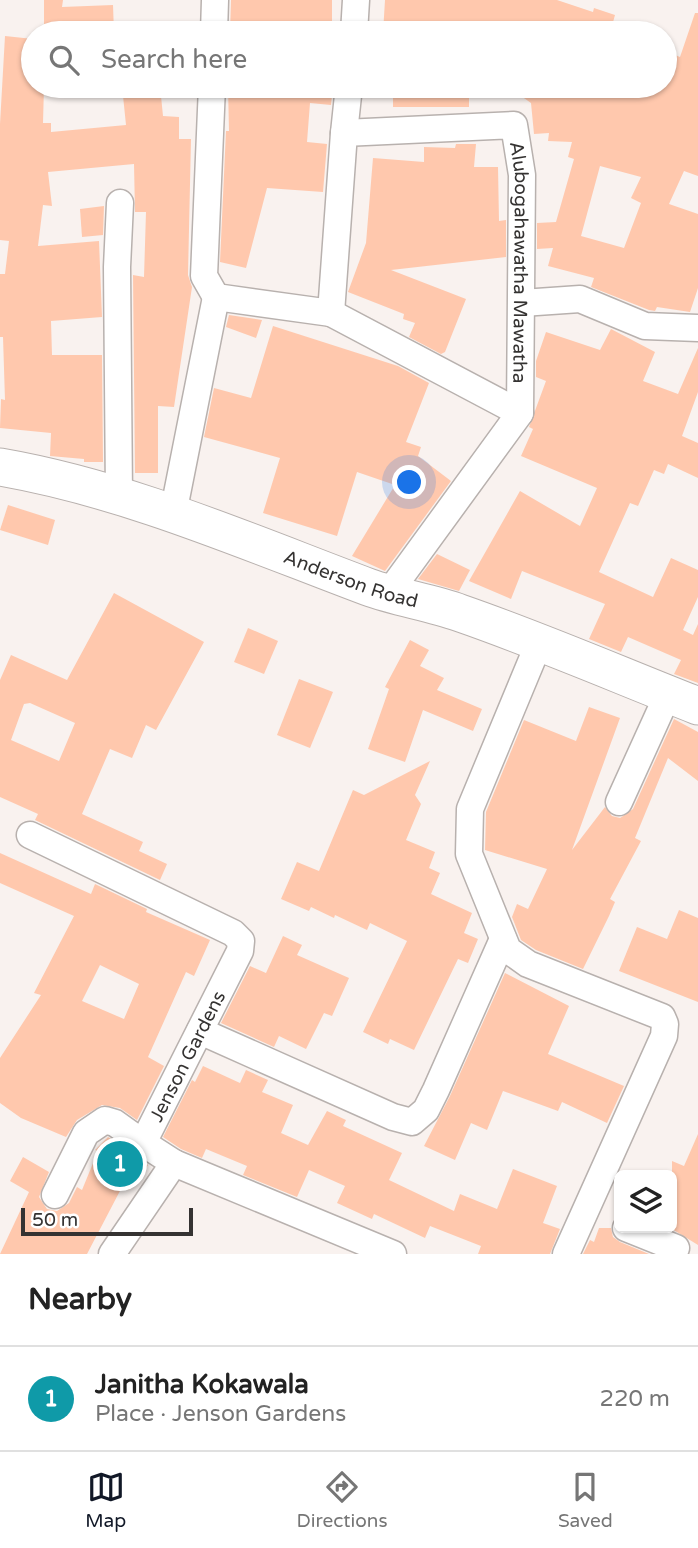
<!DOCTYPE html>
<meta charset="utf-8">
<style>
body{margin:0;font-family:"Varela Round",sans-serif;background:#f2f2f2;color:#222}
.controls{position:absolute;right:21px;bottom:21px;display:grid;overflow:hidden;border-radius:10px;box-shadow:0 2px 5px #0004}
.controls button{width:63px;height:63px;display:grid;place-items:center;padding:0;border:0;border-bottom:2px solid #e0e0e0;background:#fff;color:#222;font:35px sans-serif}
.scale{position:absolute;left:21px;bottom:18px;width:172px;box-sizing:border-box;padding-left:7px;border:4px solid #353332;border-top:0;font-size:19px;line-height:24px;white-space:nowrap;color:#353332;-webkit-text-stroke:5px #fff;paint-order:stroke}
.you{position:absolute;left:410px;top:483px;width:24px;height:24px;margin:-18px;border:5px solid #fff;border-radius:50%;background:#1a73e8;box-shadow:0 0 0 10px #1a73e833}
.badge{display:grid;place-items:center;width:46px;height:46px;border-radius:50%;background:#111827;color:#fff;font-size:23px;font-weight:700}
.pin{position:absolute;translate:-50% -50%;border:4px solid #fff;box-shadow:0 2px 7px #0006}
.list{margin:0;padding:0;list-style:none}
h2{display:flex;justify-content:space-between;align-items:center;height:91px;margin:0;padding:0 28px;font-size:30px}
h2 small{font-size:23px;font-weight:400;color:#767676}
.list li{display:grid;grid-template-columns:46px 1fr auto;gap:21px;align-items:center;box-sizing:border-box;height:105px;padding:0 28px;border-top:2px solid #e0e0e0}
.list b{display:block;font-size:26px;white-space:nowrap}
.list p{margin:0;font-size:23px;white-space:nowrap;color:#767676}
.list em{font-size:23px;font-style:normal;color:#767676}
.icon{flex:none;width:38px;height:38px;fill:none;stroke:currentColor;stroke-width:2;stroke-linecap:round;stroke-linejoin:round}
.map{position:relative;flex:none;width:698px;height:1254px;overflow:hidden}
.search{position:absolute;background:#fff;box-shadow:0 2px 5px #0004;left:21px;right:21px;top:21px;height:77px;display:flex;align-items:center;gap:18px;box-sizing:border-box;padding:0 24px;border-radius:38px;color:#767676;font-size:26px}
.sheet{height:196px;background:#fff}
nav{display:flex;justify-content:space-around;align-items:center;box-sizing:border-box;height:98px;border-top:2px solid #e0e0e0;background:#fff;font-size:19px;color:#767676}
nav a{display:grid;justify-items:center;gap:4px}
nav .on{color:#111827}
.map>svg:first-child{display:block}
</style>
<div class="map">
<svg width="698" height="1254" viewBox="0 0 698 1254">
<rect width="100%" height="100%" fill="#f9f2ef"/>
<g fill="#ffc8ad" fill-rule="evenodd">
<path d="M44,0h19l-1,7 51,-2 1,28h-70z"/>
<path d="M231,0h101v33h-102z"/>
<path d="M385,0h172l36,12 1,-4 21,7 -5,18h-227z"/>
<path d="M695,13h3v163l-14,-5 -15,33 29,10v74l-8,24 -33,-5 -2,4 -6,-1 -58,-23 3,-9 -46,-12 5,-18 -16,1v-26l19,-1 18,-63 -6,-2 4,-15 -24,-1 1,-8 -15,1 -3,-31 -24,-17h96l18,6 2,-6h42v-35l15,6zM600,166l41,11 -10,21 10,5 -17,45 -43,-12z"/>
<path d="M5,36l28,3v47h11l-1,37h8v9l75,-7 -4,-39h38l3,30 16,1v22h12l-3,136 4,12 -18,120 -16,-1v67h-23l-2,-198 11,2 2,-65h-11l-1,-48 -86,8 4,34 -9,-1 -5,41 61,-5 3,76 -51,4 1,34h50l1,107h-19v-3l-34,-3 1,-23 -51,-5 1,-29 4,1 -2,-63h-3v-63h5l4,-33 -9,-1v-116z"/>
<path d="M228,86h105l-2,19 -21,-2 -3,39 20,2 -4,48 -56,-4 -21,80 -26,-6 6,-131h3z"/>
<rect x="393" y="86" width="76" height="21"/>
<path d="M456,144h20l-2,23h24l1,54 7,-1v37l-115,13 75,29 -21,53 -4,2 -32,-17 6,-14 -12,-4 1,-5 -56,-22 18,-49 7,-85 51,4v-15l31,1z"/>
<path d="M104,206l-1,29 -21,2 -2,-28z"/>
<path d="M229,315l33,5 -6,18 -30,-11z"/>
<path d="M273,326l125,40 31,17 -23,59 15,5 -3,9 33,25 -66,90 -33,-15 43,-71 -38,-13 -20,64 -74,-23 17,-55 -76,-21 10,-49 37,10z"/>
<path d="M611,329l44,23 -12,29 35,13 20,-46v44l-16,44 16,7v35l-30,-14 -4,10 -10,-4 -16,36 -8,-3 -31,69 54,25 18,-39 27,12v27l-15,33 10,5 5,-11v59l-24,-9 7,-14 -53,-23 -7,15 -32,-13 16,-35 -83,-33 -11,28 -42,-18 51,-90 60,35 17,-38 -76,-32 12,-27 -4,-2 17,-46 -10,-4v-16l10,-29 54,18z"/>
<path d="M8,505l47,15 -7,25 -48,-15z"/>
<path d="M437,554l33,16 -11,21 -41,-12z"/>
<path d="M114,593l90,49 -48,88 -10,-5 -14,33 -22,-9 -28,65 61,28 -4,9 28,13 -7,16 -125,-60 3,-6 -38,-17v-117l11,-25 56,25zM30,703l45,20 -16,38 -48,-21 13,-36z"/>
<path d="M248,628l30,13 -14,33 -30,-12z"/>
<path d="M410,640l19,10 -9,16 24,12 -7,12 45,19 -9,22 -50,-21 -18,52 -37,-13 21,-60 -4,-2z"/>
<path d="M299,679l34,13 -23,56 -33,-13z"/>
<path d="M589,707l31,11 -48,132 33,-43 7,9 8,2 13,-9 41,-90 24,13v49l-30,-23 -33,80 6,3 -31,58 5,3 -6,14 -26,53 -47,-19 -15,-10 -9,-23 5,-13 11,5 19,-40 -62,-19 1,-38 38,-92 52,21z"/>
<path d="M430,761l-15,34 6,9 -15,36 29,12 -6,16 11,5 -9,21 41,19 -8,20 14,6 -10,24 -10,-4 -44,91 -24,-11 -2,5 -25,-12 44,-91 -37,-18 -3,7 -32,-15 -1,3 -23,-11 -2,4 -28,-12 16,-37 22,9 34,-81 11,5z"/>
<path d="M0,853l91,41 4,-10 52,25 -1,3 64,28 -16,36 -8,-4 -38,85 16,9 -27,54 -17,-12 -18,-3 -25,15 -11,17 -45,-19 -21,-15v-45l41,-63 -7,-2 40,-77 -74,-33zM100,965l39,19 -15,35 -42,-18z"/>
<path d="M679,910l19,8v84l-79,-31 18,-44 30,12z"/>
<path d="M283,936l19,9 -5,10 52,23 -17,38 -8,-3 -18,36 -27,-13 -5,11 -53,-24 29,-57 16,7z"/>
<path d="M505,973l64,33 -21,48 76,32 -17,37 -45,-21 -4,9 -55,-20 -16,39 -16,-7 -16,37 -31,-14 26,-50z"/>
<path d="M203,1066l37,17 6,-13 22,10 -6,12 31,13 -12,28 27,12 19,-34 19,9 -3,6 59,27 -13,27 65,31 6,-17 37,15 16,-40 44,17 -14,37 17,6 -10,25h-72l3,-8 -51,-20 -5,12 -51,-24 -2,5 -35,-16 8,-17 -36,-16 -12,27 -54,-22 4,-9 -41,-17 -4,9 -21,-9 -18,-12 29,-57 3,2z"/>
<path d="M698,1134v111l-26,-16v-68l12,5z"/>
<path d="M108,1137l40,28 -19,25 -7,-3 -35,67h-87l29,-62 -19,-11 13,-24 26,15 -10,25 8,12 10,2 12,-8 8,-16 5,3 16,-39 -3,-1z"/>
<path d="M599,1228h12l2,9 7,5 29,12h-66l7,-14 4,2z"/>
</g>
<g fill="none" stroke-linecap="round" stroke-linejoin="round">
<g stroke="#b8b1ae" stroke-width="29">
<g id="minor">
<path d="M214,33l1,-33"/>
<path d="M354,33l2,-33"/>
<path id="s1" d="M212,86l-8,190 12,21 115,16 13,-180 170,-8 8,50 -2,238 -132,181"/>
<path d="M344,133l5,-47"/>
<path d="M522,303l58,-4 65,27 53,2"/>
<path d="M331,313l189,100"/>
<path d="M119,497l-2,-230 3,-64"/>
<path d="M173,514l43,-217"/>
<path d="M539,643l-69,166 -1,45 39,96 20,14 134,53 3,7 -1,12 -98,218"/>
<path d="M619,802l49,-108"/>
<path d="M30,835l203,98 8,8 -1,10 -97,192 31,20 -62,91"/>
<path d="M200,1031l193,86 19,5 14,-12 10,-20 67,-151"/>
<path d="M174,1163l219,91"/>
<path d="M55,1195l31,-62 19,-13 10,3 28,20"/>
<path d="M626,1228l50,20"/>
</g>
</g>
<g stroke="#b8b1ae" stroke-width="39">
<g id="secondary">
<path id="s2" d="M0,467c127,22 248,75 368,120 30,11 62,15 92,26 81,28 159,62 238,93"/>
</g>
</g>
<use href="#minor" stroke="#fff" stroke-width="26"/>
<use href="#secondary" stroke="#fff" stroke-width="37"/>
</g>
<g text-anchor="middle" stroke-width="7" stroke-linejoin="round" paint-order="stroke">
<g font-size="19" fill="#353332" stroke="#fff">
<text dy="7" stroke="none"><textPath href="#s1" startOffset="819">Alubogahawatha Mawatha</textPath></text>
<text dy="7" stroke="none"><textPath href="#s2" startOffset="369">Anderson Road</textPath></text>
<text transform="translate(187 1056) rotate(-63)" y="7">Jenson Gardens</text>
</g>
</g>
</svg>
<div class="controls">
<button><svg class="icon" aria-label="layers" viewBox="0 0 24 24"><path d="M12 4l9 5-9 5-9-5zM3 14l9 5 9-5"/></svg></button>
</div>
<div class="scale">50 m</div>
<div class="you"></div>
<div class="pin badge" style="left:120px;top:1164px;background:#0f9aa8">1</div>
<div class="search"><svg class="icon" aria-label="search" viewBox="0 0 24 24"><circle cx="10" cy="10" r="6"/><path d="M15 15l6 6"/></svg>Search here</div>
</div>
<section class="sheet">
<h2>Nearby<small></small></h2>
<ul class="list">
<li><span class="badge" style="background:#0f9aa8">1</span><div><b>Janitha Kokawala</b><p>Place · Jenson Gardens</p></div><em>220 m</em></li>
</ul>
</section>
<nav>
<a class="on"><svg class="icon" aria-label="map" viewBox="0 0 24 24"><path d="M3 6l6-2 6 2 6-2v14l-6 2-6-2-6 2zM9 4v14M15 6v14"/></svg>Map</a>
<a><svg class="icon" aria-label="directions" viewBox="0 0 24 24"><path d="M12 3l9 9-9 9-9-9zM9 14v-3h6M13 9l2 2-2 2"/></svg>Directions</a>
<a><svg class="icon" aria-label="saved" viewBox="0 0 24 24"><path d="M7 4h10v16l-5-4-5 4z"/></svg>Saved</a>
</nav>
